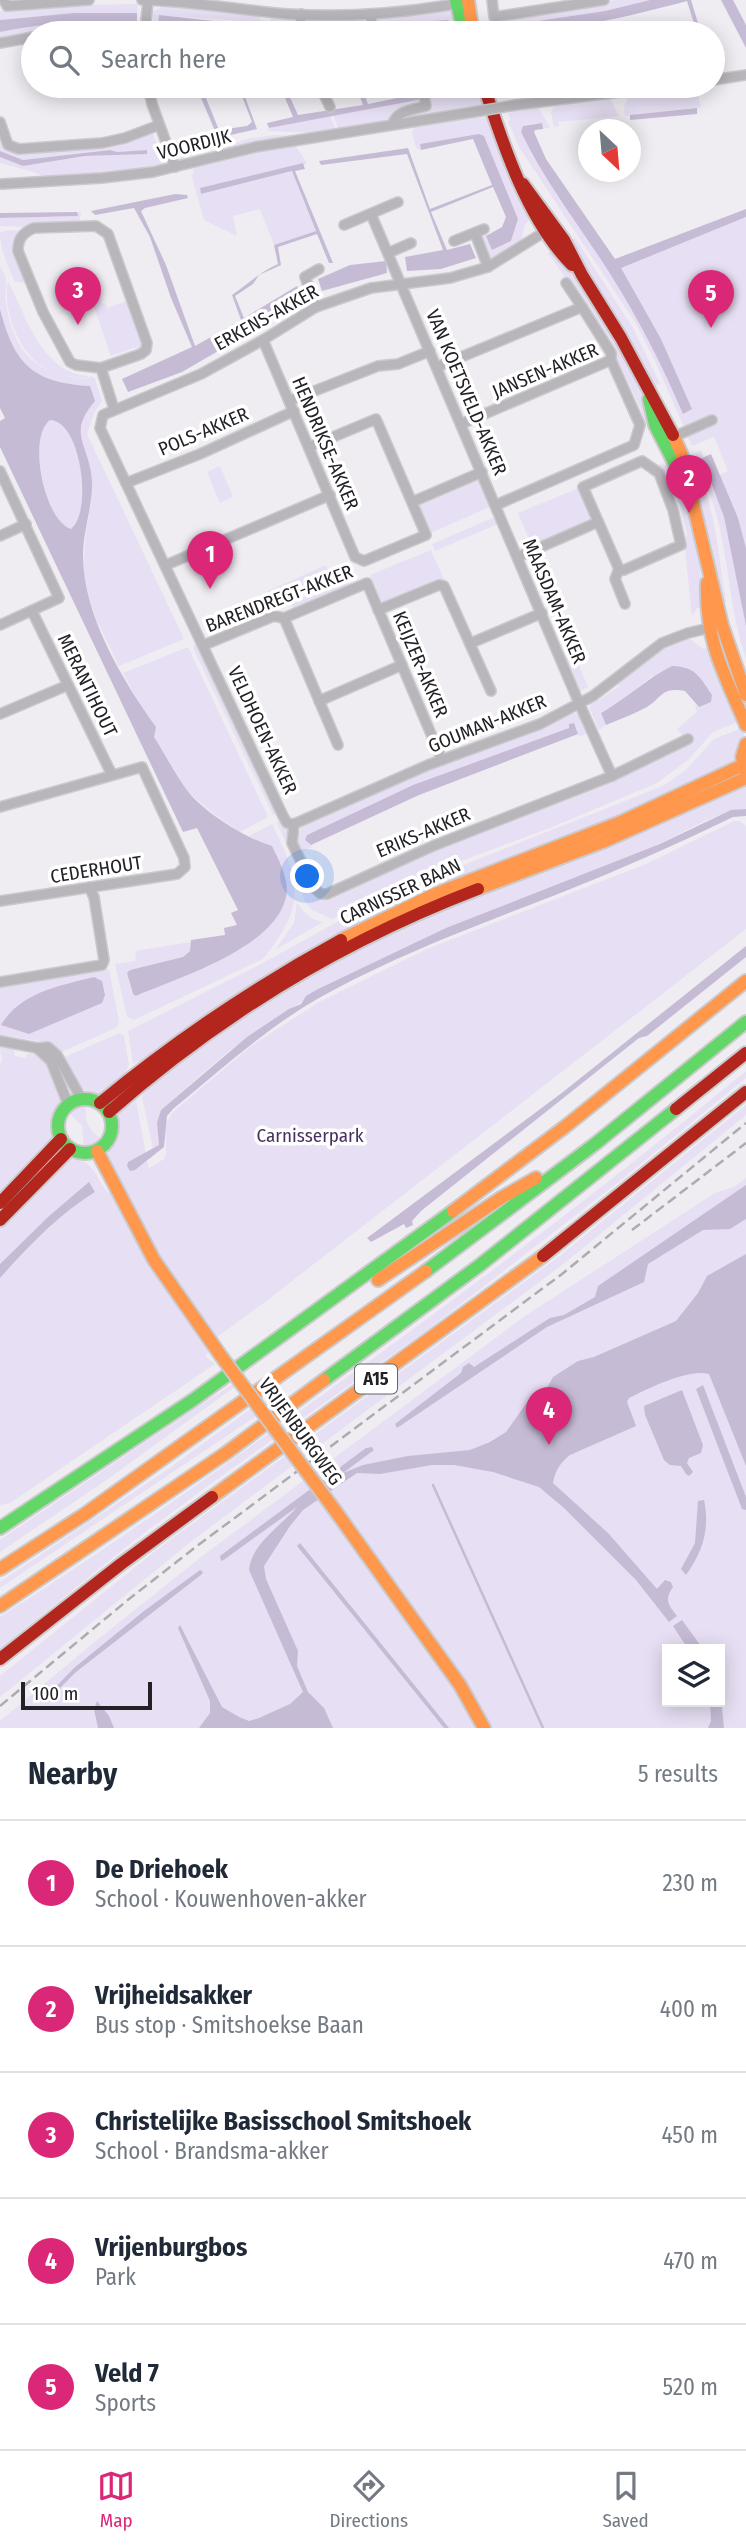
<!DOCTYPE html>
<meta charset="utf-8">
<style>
body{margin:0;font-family:"Fira Sans Condensed",sans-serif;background:#f6f6f7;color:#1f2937}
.controls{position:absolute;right:21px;bottom:21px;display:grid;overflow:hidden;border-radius:0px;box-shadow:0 4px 18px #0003}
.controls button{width:63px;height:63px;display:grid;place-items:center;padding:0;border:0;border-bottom:2px solid #e0e1e3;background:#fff;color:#1f2937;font:35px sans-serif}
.compass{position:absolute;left:578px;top:119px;width:63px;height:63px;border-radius:50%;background:#fff;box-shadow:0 4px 18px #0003;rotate:154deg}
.scale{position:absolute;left:21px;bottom:18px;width:131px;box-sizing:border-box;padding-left:7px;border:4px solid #232126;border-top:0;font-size:19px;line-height:24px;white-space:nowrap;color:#232126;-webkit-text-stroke:5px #fff;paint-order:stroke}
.you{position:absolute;left:308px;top:877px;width:24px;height:24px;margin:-18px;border:5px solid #fff;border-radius:50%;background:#1a73e8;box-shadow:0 0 0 10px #1a73e833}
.badge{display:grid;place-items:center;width:46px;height:46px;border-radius:50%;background:#db2777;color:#fff;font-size:23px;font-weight:700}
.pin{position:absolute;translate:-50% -58px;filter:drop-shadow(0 2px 4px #0008)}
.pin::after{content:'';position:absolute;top:37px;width:24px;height:21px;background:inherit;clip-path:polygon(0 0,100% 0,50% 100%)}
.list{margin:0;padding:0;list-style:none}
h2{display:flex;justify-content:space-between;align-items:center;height:91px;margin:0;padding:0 28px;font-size:30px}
h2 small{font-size:23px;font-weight:400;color:#747a83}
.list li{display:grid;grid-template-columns:46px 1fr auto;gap:21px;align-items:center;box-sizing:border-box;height:126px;padding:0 28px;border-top:2px solid #e0e1e3}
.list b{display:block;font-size:26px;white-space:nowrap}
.list p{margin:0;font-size:23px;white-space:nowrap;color:#747a83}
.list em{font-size:23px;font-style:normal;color:#747a83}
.icon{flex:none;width:38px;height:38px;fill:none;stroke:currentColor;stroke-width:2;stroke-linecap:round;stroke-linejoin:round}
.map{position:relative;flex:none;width:746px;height:1728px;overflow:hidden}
.search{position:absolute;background:#fff;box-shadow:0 4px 18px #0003;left:21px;right:21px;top:21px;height:77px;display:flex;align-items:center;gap:18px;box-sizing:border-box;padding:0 24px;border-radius:38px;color:#747a83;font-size:26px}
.sheet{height:721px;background:#fff}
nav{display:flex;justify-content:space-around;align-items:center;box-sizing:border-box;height:98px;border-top:2px solid #e0e1e3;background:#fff;font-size:19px;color:#747a83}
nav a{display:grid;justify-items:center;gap:4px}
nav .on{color:#db2777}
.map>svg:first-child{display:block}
</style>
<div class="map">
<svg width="746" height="1728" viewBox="0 0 746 1728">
<rect width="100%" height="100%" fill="#efedf2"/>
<g fill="#e7dff3" fill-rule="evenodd">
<path d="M616,0h34l-45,11 -112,17v5h-5l-4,-9 6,-4 58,-7z"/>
<path d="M138,4l-1,9h-63l-74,7v-9l81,-6z"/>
<path d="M160,5l100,11v4l10,1 1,-4 23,1 3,7 -138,-10 -1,12 84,6h-89v-22l7,-3z"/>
<path d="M446,9l8,2 6,22h-5l-2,-8 -5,-5 -74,6 2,-8z"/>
<path d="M306,18h60l3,8 -65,-1z"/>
<path d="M111,21l26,3 1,4 -105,5 -33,5v-6l21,-5z"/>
<path d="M469,86h8l5,18 -6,4 -80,13 1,-3 29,-9 1,-12 42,-7z"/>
<path d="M587,86h46l-102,13c13,-12 38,-12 56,-13z"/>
<path d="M690,86l7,8 4,13 -76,9 -1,-9 6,-13z"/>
<path d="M609,96l10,20 -61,6 1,4 -5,1 -3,-15 4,-8z"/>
<path d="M423,98v6l-25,7 -13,11 -46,8 -6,-16z"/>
<path d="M537,106l13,21 -7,2 -1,-6 -18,2 -3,7 119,189 19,37 33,51 -31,-70 -41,-71 126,-51v331l-8,-30 -19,-43 9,-4 -14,-34 -22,9 -5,-11 19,-8h3l-3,-9 -22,9 -29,-66 -20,-39 -116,-175 -11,-26 2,-1 -2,-7z"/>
<path d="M330,115l6,15 -17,3 -49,-2 -4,-2z"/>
<path d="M482,115l-1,3 6,-1 46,100 -8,7 -5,21 -30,17 -11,-22 3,-6 4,-2 7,18 18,-9 7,-22 -34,-83 -64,8 1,6 -5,-2 -4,-16 3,-6z"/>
<path d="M152,131l13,35 -37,6 -18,-2 -1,5 -62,3 -13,-6 -34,-9v-6l23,9 62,-10 62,-2v-4l-30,2 -7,-2 -87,10 -23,-9v-18l20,20z"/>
<path d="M231,134l-5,8 -44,17 -6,-10z"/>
<path d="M274,135l25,1 -103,22 51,-19z"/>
<path d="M295,145l12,18 -3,2 -1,-1 -103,25 2,5 90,-23 24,60 -42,14 -14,-36 -27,7 4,20 -33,-16 -12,-42 2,-10 57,-15z"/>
<path d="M77,212h4l-2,11 -50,4 -29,-1v-8l77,-2z"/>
<path d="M10,230l12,1 -4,4 9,48 -12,-1c-7,-16 -15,-32 -15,-50z"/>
<path d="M575,238l58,90 27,56 -7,3 -7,-21 -5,2 -73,-127z"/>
<path d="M553,250c36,37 89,120 98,171l-8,3 -3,-7 2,-5 -22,-47 -4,-2 -36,-65 -32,-45z"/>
<path d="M0,266c2,4 6,11 6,15 1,7 -2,14 0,22 8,52 31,72 82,76l2,-3 5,3 7,22 -8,12 -7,21 97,205 -65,27 -22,-45 -9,-26 -5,-25 3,-40 5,-25 1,-27 -12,-44 10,-48c-13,-1 -25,-1 -38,-4 -29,-10 -47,-43 -52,-72 0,-14 0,-30 0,-44z"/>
<path d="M8,281c18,35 34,92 80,95v2c-15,-1 -30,-2 -43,-10 -26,-14 -43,-59 -37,-87z"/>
<path d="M95,297l5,2 2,5 3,-1 2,5 20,-7 15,43 -3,5 -5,-1 -23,8 -19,-55z"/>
<path d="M50,420c31,1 43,91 21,109 -27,-10 -44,-92 -21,-109z"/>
<path d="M701,450l23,67 22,109v32c-13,-35 -15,-70 -22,-107 -5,-34 -16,-66 -29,-98z"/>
<path d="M689,453c26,43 29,101 37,149l-6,2 -35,-149z"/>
<path d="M658,464l9,1 13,18 18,59 5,65 -6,1 -5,8 -8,-77 3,-4 -7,-29 -12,-32 -5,-2z"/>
<path d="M220,466l13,31 -13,6 -13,-31z"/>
<path d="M478,477l12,30 -60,26 -11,-29z"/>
<path d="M579,488l12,29 -2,5 -57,24 -14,-33z"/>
<path d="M495,517l3,7 -63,27 -3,-7z"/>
<path d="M431,550l13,30 -61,25 -13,-30z"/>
<path d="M326,565l5,13 -67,29 -4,-9 9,-4 -1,-3z"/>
<path d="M347,579l4,9 -56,23 -4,-8z"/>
<path d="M686,636l17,13 9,-2 28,74 -27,11 -25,28 -31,23 -107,45 -105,39 -113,52 -20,-9 -8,-10 -9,-37 -18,-40 4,-4 7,8 1,12 24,53 4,5 10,1 44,-24 243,-96 70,-41 -7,-8 20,-17 -2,-8 4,3 13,-8 -60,-23 -33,27 -18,9 5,13 -7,5 -9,-21 1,-8 6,-4 2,3 20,-14 -2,-3 33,-31z"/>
<path d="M200,643l79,170 -6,2 -80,-167 1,-3z"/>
<path d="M188,647l80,170 -28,15 -25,-17 -28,-24 -33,-54 -12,-29 -19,-35z"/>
<path d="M571,647l17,40 -9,5 -14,-33 2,-4 -2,-5z"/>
<path d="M569,712l9,2 8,20 -7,3 -5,-14 -5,2v3l-156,57 -106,50 -2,5 7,7 -9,4 -7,-12 5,-10 -2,-3 133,-59z"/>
<path d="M744,727c2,14 -4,28 -12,38l-86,41 -302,126 -76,41 -76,52 -53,42 -1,-6 -5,3 -5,-33 131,-66 80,-44 79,-38 245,-97 23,-16 28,-31z"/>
<path d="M746,784v25c-34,3 -66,27 -98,40 -111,45 -220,96 -332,141 -20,18 -45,30 -67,46 -31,22 -59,49 -88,74l-2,35 -6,3 -11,-51 2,-4 -2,-6 68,-51 61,-41 122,-68z"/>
<path d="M734,821h6l6,5v103l-481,373 -60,44 4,5 -4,5 10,8 -205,139 -10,2v-227c30,-31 58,-63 95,-86l-6,-9 -41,34 -48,47v-40l67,-67c29,5 26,16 41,36l11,-7 -11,-32 9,-20 2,-25 11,-11 1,7 5,-4 10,53 -18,8 -1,4 3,5 17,-10 2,7 15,-9 2,-5v-30l7,-12 78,-66 68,-44 108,-53 219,-85z"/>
<path d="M272,824c29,59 34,82 -9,135l-129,61 -7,-3 -12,-53 21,-3 -1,-10 56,-9 -1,9 -7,6 -53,13 -3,4 6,20 4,2 108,-49 15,-105 -11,-6z"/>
<path d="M297,903c7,10 14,17 26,19l-47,27 18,-26z"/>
<path d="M101,968l1,3 7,-2 10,53 -3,6 -57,25 -13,-11 -46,-7v-50z"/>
<path d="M120,1033l4,3 5,29 -4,7 1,7 -24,16c-26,-3 -28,-15 -40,-37z"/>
<path d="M0,1047l14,2 1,7 11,2 1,-4c24,-2 29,26 36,43l-10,22v22l-53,57v-133l2,-5z"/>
<path d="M746,1071v7l-130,106 -185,143 -222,158 -78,58 -131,106v-32c94,-60 185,-123 275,-188 161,-114 319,-233 471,-358z"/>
<path d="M86,1104c-2,16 2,26 16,35l-8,6 -10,2 -2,-21 -13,-14 8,-6z"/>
<path d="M746,1105v10l-184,150 -369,275 -193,157v-21l159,-128 398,-290z"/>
<path d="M746,1178v550h-746v-7l97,-81 108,-86 320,-238 190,-123 19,-6zM667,1649h53v53h-53z"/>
<path d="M234,1383l2,3 -131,95 -105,71v-12z"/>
<path d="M252,1408l6,7 -258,173v-6l171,-115z"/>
</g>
<g fill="#c6bbd5" fill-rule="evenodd">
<path d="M650,0h41l10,33h-4l-10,-32c-64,17 -127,32 -194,32l-1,-5 113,-17z"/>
<path d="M721,0h12l13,25v23z"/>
<path d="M74,13h63v11c-45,-5 -93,-1 -137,8v-12z"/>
<path d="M159,15l55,6 126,5 108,-6 5,5 2,8h-14l-1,-3 -27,3h-171l-84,-6z"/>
<path d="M196,86h5l18,44 28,-4 5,-4 -14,-36h3l16,43 -71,16 1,-4 28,-10z"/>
<path d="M280,86h5l13,29 65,-10 -7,-19h5l7,18 88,-18h13l1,4 -201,38 -2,-5 26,-6z"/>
<path d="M697,108v6l-67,6v-5z"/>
<path d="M542,123l1,6 -8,1 -1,2 12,27 69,100 131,-50v8l-125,51 40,71 31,70 -9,5c-21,-50 -45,-96 -74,-142 -30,-47 -64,-90 -88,-140l2,-6z"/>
<path d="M479,134l5,2 34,83 -7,22 -19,9 -6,-14 16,-9 4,-10 -13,-30 -62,25 16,38 23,-6 6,14 -35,11 -34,2 -2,-14 38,-7 -36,-96 -86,11 -2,-4 89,-13 22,61 62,-24 -19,-46 -52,11 -1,-6z"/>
<path d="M110,150l7,2 30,-2v4l-62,2 -62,10 -23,-9v-6l23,9z"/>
<path d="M303,163l2,6 -10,2 38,92h-4l-12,-29 -39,13 3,18 -22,10 -6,9 -18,12 9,22 53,-32 7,15 -122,71 -54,20 -6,-13 70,-32 -21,-49 -21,-61 -16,-29 -39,7 -4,-4 84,-17 12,1 1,3 -43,10 -4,3 25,54 29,81 46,-26 -9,-25c16,-11 28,-23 46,-31l-4,-19 42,-14 -24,-60 -91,23 -1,-6z"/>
<path d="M77,212l1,4 -78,2v-5z"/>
<path d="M386,261l1,12 -65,18 -4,-12 32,-14z"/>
<path d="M0,309c14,55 33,74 90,77l5,15c-29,33 -5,44 -3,80 1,25 -9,49 -9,75 0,59 40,125 73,171l-2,10c11,17 20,35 32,52 17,23 59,49 86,57 7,15 18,34 14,51 -11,51 -106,80 -150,99l-3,-2 -6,-21 3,-3 53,-13 7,-6 1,-11 34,-5 -1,-7 13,-3 -6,-12 7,-3 -41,-82 -14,4 -183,-385v-26l5,-3 -5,-10zM50,420c31,1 43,91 21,109 -27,-9 -44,-92 -21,-109z"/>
<path d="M711,454l27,64 8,30v78l-22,-109 -22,-59z"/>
<path d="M672,666c24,1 27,10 40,29l-1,7 -12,5 -14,-16c-24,-4 -22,6 -38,16 -13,7 -27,12 -41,18l-5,-12c25,-14 45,-34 71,-47z"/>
<path d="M574,723l4,11 -159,61 -108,50 -6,-5 2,-5 106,-50 156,-57v-4z"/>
<path d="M746,809v7l-13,1c-56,27 -112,52 -170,75 -79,31 -157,59 -233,100 -57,30 -107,76 -157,117l-6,7 -3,31 -29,23 -5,1 -3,-5 1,-4 31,-17 -2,-22 4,-13 86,-73 42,-28 12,-5 5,-8 10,-6 130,-62 214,-84 71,-34z"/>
<path d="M746,946v11l-99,79 -8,2 -218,173 -9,10 1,4 -7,3 -2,-4 -33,18 -4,-4 196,-146z"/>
<path d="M94,977l8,4 3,14 -3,8 -73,31 -28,-9c20,-33 58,-39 93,-48z"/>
<path d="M89,1182l6,10c-36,22 -66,54 -95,86v-14l48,-47z"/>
<path d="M746,1185v34l-16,10 -27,1 -55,34 -4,18 -97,45 -150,101 -2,-4 66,-51 2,-6 6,-4 5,4 76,-49 14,-3 31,-18 3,-11z"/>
<path d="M746,1254v212l-37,-92c-20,-6 -62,15 -80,24l-2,4 9,24 -66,29c-10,8 -15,16 -17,28l55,50 49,56 8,-9 6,2 2,5c-9,13 -5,17 4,29l-8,6 -33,-42 -72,-72 -25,-21 -46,-15 -39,-7h-22l-52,9 -23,-1 -54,37 -13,16 -26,40 2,13 32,72 -1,15 11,26 16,16 9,20h-134l11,-15v-12l-32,-73 2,-3 42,82 17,10 10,4 10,-3 31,-14 13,-12 -54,-122c2,-26 33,-45 48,-63l-72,52 -4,2 -1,-5 146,-108 6,-1 2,3 -31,23 20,-8 45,-9 62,-6 20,-8 16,-10 24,-34 17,-10 6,-11 25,-16 16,-4 82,-36 22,-28 9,-17z"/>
<path d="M703,1385l43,112v13l-4,-1 -46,-120z"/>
<path d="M682,1390l21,55 -2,8 -12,5 -2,5 6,9 -4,4 -3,-2 -5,-8 -11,-1 -6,-5 -19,-45 -1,-9z"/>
<path d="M704,1500c6,29 -1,51 -18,75l-5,-6 14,-26 3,-42z"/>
<path d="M300,1543l149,185h-5l-147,-182z"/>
<path d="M200,1570l3,2 -1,2 -126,98 -26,26 -3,-2 27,-28 70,-57z"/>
<path d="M682,1620l21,29h-15l-15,-23z"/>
<path d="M720,1688l4,40h-16l3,-7 -1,-19h10z"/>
<path d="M97,1701l12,15 5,12h-16l-4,-19z"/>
</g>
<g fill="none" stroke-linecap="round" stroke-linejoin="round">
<path stroke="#c6bbd5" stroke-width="2.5" d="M433,1485l110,243"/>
<g stroke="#cac9cc" stroke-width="12">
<g id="street">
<path d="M4,0l3,6 82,-6"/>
<path d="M142,0c49,1 98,10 146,14 58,4 116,-1 173,-11"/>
<path d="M492,0l2,17 110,-17"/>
<path d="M371,14l1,19"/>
<path d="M62,33h72"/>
<path d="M145,33l3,-33"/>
<path d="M300,33l1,-19"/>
<path d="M0,43l33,-6"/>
<path d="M713,80l33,-5"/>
<path d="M148,86l4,18 23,63"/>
<path d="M320,86l10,21"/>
<path d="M516,105l151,-19"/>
<path d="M0,122l8,23 11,4 83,-6 23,-5 34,-13"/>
<path d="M392,125c5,-15 20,-15 34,-19l-4,-20"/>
<path d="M2,184l100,-6 51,-6 102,-25 225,-36"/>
<path d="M371,214l208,489 33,73 76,-37"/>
<path d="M344,225l54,-23"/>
<path d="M475,233l13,34"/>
<path d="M454,241l30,-12"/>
<path d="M388,253l23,-10"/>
<path d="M566,283l16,24"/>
<path d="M316,307l-11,-30 14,-8"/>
<path d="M263,340l92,217 9,4 62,-26 -50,-116 -67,28"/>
<path d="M437,367l145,-60 29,46v7"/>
<path d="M101,368l40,-14 5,-4 1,-7 -39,-109 -12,-8 -62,2c-12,5 -16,11 -16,23l25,61 27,50 6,3 25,3 13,41"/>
<path d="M289,401l89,-35 20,-2 32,-13"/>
<path d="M461,424l150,-64 29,65 -6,20 -138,60"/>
<path d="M671,438l41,-18"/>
<path d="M642,461l17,12 14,37 8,35 -57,25 -5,-1 -36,-82z"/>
<path d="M0,471l59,127 -59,27"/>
<path d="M126,483l74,-29 94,-43"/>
<path d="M412,502l70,-30"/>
<path d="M0,536l26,-12"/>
<path d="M518,557l80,-35"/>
<path d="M166,565l164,-70"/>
<path d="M619,569l-4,10 10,25"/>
<path d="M378,610l61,-25 5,1 47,105"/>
<path d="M32,611l80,164"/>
<path d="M284,618l54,127"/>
<path d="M471,643l71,-30"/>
<path d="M204,645l70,-29 10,2 83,-35 75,177"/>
<path d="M319,701l83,-36"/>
<path d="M0,714l68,-29"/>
<path d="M0,807l142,-40 42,91 1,9 -8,7 -177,27"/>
<path d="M294,824l-7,-1 -4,-7 -183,-388 3,-13 98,-41 62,-34 53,-33 55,-19 79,-10 38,-11 61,-38"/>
<path d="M294,824l134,-59 112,-41 53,-28 69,-53 26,-10 34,-8"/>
<path d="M294,824l-2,19 22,45 7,6h6l106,-48 179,-70"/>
<path d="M0,982l102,-17 2,-5 -10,-63 -5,-10"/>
<path d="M0,1041l37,7 11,-1 9,8 24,43"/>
<path d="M37,1048l14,13 17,43"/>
</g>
</g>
<g stroke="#cac9cc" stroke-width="16">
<g id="fast">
<path d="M456,0l8,33"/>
<path d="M649,399l6,26 29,57"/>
<circle cx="85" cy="1126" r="27"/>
<path d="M426,1271l169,-127 151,-122"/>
<path d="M324,1380l156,-115 196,-156"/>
<path d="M0,1528l193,-128 260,-189"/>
</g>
</g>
<g stroke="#cac9cc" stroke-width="16">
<g id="slow">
<path d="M468,0l5,33"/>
<path d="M673,435l8,18 41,172 24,70"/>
<path d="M707,583c-2,57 17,91 39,142"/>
<path d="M745,771l-3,-14 4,-13"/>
<path d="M478,889l127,-48 141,-63"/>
<path d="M341,940l94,-46 186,-72 122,-57"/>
<path d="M97,1151l57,109 67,96"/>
<path d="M453,1211l113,-85 180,-145"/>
<path d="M378,1280l123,-82 35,-20"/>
<path d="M212,1497l331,-241"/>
<path d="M334,1509l126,176 24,43"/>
<path d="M0,1569l85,-55 341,-243"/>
<path d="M0,1606l226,-153 98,-73"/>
</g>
</g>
<g stroke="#cac9cc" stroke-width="16">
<g id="jam">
<path d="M484,86c19,59 44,135 88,179"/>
<path d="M523,184l41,56 18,35 39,63 52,97"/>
<path d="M100,1103c75,-62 155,-116 241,-163"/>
<path d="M676,1109l70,-56"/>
<path d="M109,1112c109,-96 233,-171 369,-223"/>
<path d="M0,1203l61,-64"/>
<path d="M0,1220l70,-71"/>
<path d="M543,1256l203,-164"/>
<path d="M0,1659l121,-95 91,-67"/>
</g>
</g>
<use href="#street" stroke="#b8b6bb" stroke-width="9"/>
<use href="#fast" stroke="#63d668" stroke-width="12"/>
<use href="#slow" stroke="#ff974d" stroke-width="12"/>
<use href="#jam" stroke="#b3261e" stroke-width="12"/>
<g stroke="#adabb0" stroke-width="2.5" stroke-dasharray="10 5" stroke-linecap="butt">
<path d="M632,1230l114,-87"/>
<path d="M0,1706l129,-107 68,-53 365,-272 184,-151"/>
</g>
<g stroke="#cac9cc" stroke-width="12" stroke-linecap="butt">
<path id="street-bridge" d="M480,111l36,-6"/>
</g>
<g stroke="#cac9cc" stroke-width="16" stroke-linecap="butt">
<path id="slow-bridge" d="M221,1356l113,153"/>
</g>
<use href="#street-bridge" stroke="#b8b6bb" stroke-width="9"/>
<use href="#slow-bridge" stroke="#ff974d" stroke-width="12"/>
</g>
<g text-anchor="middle" stroke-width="7" stroke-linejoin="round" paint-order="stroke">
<rect fill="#fff" stroke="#656467" stroke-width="2" x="355" y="1364.5" width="42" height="29" rx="5"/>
<g font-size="18" font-weight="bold" fill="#232126">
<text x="376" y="1385">A15</text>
</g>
<g font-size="19" fill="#232126" stroke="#fff">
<text transform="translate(194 144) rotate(-14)" y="7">VOORDIJK</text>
<text transform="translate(266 317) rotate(-29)" y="7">ERKENS-AKKER</text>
<text transform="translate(545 370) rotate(-23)" y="7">JANSEN-AKKER</text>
<text transform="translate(467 392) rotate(67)" y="7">VAN KOETSVELD-AKKER</text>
<text transform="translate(203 431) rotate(-23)" y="7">POLS-AKKER</text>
<text transform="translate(326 443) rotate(67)" y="7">HENDRIKSE-AKKER</text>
<text transform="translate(279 598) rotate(-21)" y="7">BARENDREGT-AKKER</text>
<text transform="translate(555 601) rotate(67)" y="7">MAASDAM-AKKER</text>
<text transform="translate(421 664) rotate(67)" y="7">KEIJZER-AKKER</text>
<text transform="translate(88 685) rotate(64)" y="7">MERANTIHOUT</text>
<text transform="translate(487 723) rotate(-22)" y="7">GOUMAN-AKKER</text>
<text transform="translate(263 730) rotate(65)" y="7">VELDHOEN-AKKER</text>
<text transform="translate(423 832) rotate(-23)" y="7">ERIKS-AKKER</text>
<text transform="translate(96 869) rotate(-9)" y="7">CEDERHOUT</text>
<text transform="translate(400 891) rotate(-25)" y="7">CARNISSER BAAN</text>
<text transform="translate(301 1431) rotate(54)" y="7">VRIJENBURGWEG</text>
</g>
<g font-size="19" fill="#483161" stroke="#fff">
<text x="310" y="1142">Carnisserpark</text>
</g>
</g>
</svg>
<div class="controls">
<button><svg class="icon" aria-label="layers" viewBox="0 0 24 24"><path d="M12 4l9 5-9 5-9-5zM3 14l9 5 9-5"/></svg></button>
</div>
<svg class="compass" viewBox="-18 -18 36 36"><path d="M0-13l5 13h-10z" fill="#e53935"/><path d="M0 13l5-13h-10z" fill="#747a83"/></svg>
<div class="scale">100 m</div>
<div class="you"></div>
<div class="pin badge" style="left:210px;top:589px">1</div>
<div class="pin badge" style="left:689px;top:513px">2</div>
<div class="pin badge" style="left:78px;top:325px">3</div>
<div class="pin badge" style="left:549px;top:1445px">4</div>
<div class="pin badge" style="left:711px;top:328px">5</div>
<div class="search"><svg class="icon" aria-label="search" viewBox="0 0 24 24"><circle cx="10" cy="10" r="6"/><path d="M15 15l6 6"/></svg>Search here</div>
</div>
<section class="sheet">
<h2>Nearby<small>5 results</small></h2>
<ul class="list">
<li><span class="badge">1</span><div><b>De Driehoek</b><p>School · Kouwenhoven-akker</p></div><em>230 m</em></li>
<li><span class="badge">2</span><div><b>Vrijheidsakker</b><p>Bus stop · Smitshoekse Baan</p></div><em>400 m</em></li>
<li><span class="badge">3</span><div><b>Christelijke Basisschool Smitshoek</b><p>School · Brandsma-akker</p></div><em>450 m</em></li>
<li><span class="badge">4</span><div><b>Vrijenburgbos</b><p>Park</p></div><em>470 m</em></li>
<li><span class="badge">5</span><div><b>Veld 7</b><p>Sports</p></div><em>520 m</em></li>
</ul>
</section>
<nav>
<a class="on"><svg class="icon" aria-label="map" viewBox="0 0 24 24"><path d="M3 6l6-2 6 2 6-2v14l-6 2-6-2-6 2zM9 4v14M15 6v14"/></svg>Map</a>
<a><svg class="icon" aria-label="directions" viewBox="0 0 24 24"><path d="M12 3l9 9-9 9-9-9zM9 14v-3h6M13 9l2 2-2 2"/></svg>Directions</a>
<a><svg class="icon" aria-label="saved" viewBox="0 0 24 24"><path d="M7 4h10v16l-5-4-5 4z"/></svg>Saved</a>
</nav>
